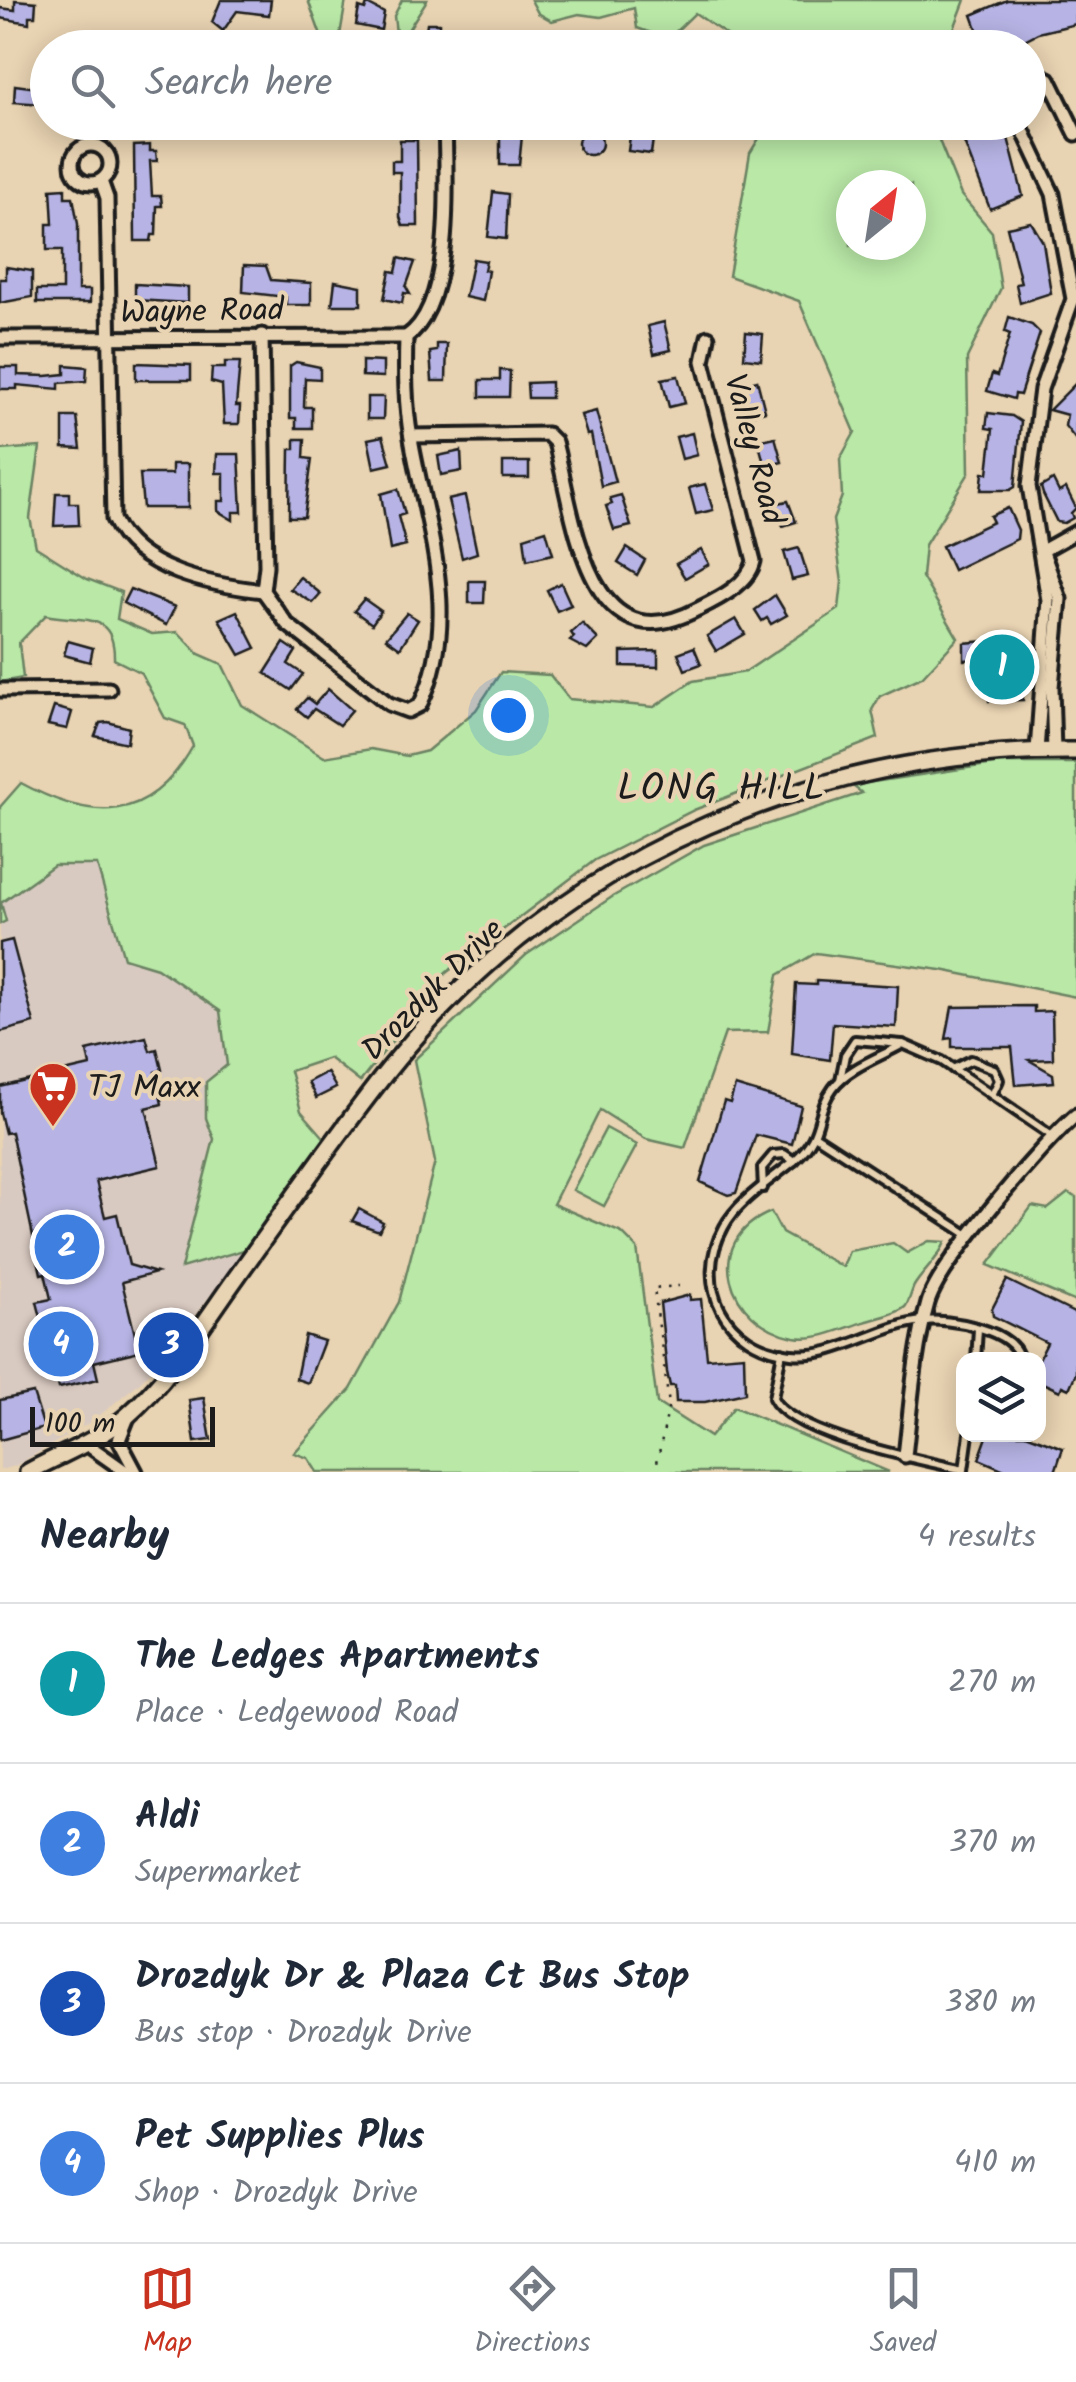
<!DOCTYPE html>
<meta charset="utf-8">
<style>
body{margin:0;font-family:Kalam,sans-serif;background:#f6f6f7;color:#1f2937}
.controls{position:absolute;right:30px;bottom:30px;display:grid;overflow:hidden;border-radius:20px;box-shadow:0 5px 25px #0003}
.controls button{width:90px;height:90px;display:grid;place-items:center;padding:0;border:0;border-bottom:2px solid #e0e1e3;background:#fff;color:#1f2937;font:50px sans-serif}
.compass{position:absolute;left:836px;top:170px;width:90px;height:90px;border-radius:50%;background:#fff;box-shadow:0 5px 25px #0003;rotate:30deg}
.scale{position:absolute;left:30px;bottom:25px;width:185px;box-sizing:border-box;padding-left:10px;border:5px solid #1c1c1c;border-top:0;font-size:28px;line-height:35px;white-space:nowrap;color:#1c1c1c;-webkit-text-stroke:8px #e8d3b2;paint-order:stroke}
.you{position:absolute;left:508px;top:715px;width:35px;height:35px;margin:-25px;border:8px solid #fff;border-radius:50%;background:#1a73e8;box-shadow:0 0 0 15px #1a73e833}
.badge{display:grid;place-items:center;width:65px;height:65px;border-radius:50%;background:#c8321e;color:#fff;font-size:32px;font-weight:700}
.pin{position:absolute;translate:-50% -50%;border:5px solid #fff;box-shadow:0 2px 10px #0006}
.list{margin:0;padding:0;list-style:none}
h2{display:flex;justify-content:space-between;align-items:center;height:130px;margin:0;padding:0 40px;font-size:42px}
h2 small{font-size:32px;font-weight:400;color:#747a83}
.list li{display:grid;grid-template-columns:65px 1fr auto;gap:30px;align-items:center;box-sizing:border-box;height:160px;padding:0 40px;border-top:2px solid #e0e1e3}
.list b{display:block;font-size:38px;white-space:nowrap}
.list p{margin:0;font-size:32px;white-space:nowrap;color:#747a83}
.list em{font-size:32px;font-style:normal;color:#747a83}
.icon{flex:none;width:55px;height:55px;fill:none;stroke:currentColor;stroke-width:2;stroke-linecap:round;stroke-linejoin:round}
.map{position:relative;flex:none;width:1076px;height:1472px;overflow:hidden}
.search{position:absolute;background:#fff;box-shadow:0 5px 25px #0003;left:30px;right:30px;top:30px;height:110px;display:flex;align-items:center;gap:25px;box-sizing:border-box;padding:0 35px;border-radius:55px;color:#747a83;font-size:38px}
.sheet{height:770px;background:#fff}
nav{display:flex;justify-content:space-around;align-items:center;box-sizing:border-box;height:140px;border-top:2px solid #e0e1e3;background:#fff;font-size:28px;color:#747a83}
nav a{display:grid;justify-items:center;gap:5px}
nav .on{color:#c8321e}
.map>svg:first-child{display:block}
</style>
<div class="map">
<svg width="1076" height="1472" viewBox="0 0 1076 1472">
<rect width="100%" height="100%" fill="#e8d3b2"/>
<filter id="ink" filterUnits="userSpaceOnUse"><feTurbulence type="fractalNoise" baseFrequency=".01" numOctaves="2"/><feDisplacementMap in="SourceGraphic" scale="20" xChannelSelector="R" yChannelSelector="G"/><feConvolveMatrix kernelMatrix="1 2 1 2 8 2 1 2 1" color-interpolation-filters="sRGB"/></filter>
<g filter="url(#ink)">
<path fill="#d9cac1" d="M54,864l43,1 27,93 33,10 63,43 7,55 -14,8 -7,44 8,21 -33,128 63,-17 -79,106 -25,26 -46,38 -79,46 -15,4v-546l6,-3 -5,-17z"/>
<g fill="#b9e8a7" stroke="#6a8262" stroke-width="2.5" fill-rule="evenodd">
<path d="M308,0h38l-8,47h-13z"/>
<path d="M402,0h25l-24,38 -1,9h-12l-2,-7 8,-7 -2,-17z"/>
<path d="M531,0h434l-18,47h-203l-49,-34 -27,26 -31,-11 -3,-20 -33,9 -22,-3 -27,7 -14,-8z"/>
<path d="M761,123h171l29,72 31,37 9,56 -34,70 2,115 -44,72 -3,32 36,61 -36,39 -42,19 -8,14 6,28 -184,72 -99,50 -149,113 -86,109 -31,-24 -39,13 11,40 26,30 -83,109 -63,18 33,-129 -8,-21v-36l21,-17 -7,-54 -63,-43 -33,-10 -27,-93h-43l-53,38 5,18 -6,3v-117l21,-24c70,38 128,42 172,-37l-8,-21 -20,-7 -24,-45 -27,-14c1,-50 -34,-36 -68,-44l-27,28 4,35 -23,4v-232l40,-3 -10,71 6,29 51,32 34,13 -4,27 35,15 26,-2 21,22 23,10 20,41 82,52 47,-8 36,7 20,-5 49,-41 25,-38 49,3 19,24 85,8 39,-26 52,-9 94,-63 3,-27 -9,-62 9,-24 -2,-37 15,-27 -56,-131 -70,-25 21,-123 16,-26zM851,185h60v60h-60z"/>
<path d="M1001,763h75v234l-135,-27 -125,-17 -38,22 -10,57 -43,1 -40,115 -39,-9 -46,-29 -47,94 69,29 15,15 20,155 53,34 24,-30 155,65h-572l-9,-14 -14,-5 57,-64 48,-87 36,-140 -21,-102 112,-105 86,-58 92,-52 158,-52 -8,-6 12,-4z"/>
<path d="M606,1128l31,17 -33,61 -31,-16z"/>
<path d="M1068,1193l8,4v105l-88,-37 44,-59 16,3z"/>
<path d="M771,1212l11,21 61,34 6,-16 44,-8 14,10 22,-12 16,1c-6,17 -22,29 -31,44 -3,6 -5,17 -9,21 -9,8 -33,12 -44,16 -22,7 -44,18 -67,14 -67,-14 -94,-96 -23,-125z"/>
</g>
<g fill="#b7b4e5" stroke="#1c1c1c" stroke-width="2.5">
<path d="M15,0l21,2 -1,14h-6v7l-29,-5v-10l15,2z"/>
<path d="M221,0h50l-2,15 -32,-4 -14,20 -11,-9z"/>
<path d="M1007,0h69v24l-38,9 -29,15h-25l-12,-33z"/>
<path d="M367,4l17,9 -3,17 -25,-5 3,-17 6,2z"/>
<path d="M427,23h12v8l42,2 -1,15h-70l1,-19 15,1z"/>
<path d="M502,35l28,1v12h-28z"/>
<path d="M15,85l30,4 -1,15 -30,-2z"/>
<path d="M956,122h48l19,74 -33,13z"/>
<path d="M500,130l18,1 4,5 -3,29h-19z"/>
<circle cx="590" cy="143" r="12"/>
<path d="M630,136l23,3 -2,15 -23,-3z"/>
<path d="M400,140h17l1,86h-15l-3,-9v-45h-8v-11h8z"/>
<path d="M150,145v6h6l1,10h-7l2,35h9l1,10h-5l-1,29h-4l-1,6h-16l-1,-95z"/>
<path d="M65,188v9h8l5,27v66h12v13h-53v-13h25v-40h-15v-26h6l-2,-35z"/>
<path d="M493,192l15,2 -2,45 -18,-2z"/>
<path d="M1031,222l12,20 8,51 -31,10 -4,-19 5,-1 -14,-56z"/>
<path d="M399,258l16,4 -9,25 4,7 -6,-1 -2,10 -18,-4 6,-28 6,1z"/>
<path d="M473,259l13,2 -2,9 4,1 -5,30 -18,-4z"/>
<path d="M244,265l22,1 5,14 40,3v22h-25v-8l-43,-5z"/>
<path d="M6,267l26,4v26l-32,6v-24h6z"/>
<path d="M335,281l26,5v19h-29z"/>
<path d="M135,284l53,3v16l-53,-3z"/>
<path d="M1009,317l23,8 8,8 -20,62 -5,-1 -1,5 -27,-8 5,-17 5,2 13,-42 -5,-2z"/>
<path d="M664,322l7,28 -17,4 -6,-28z"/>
<path d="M746,332l17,2 -2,26 -17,-2z"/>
<path d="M437,344h10l-1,37h-14l-2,-29 7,-1z"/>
<path d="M362,361l21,1v15l-21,-1z"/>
<path d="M225,362h15l-4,44h4l-1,18h-15l-2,-39 -11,-3 1,-14h13z"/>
<path d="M296,362l24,5v12l-15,-1 -1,29h8v21h-16v-10h-6v-52z"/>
<path d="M136,363l55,2v15h-55z"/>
<path d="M65,365l22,2 -1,14 -27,2v6l-42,-4v4h-17v-22h18v8l28,1 19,-2z"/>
<path d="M500,370l10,1 -1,26h-29v-17h20z"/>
<path d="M678,376l7,27 -16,4 -7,-28z"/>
<path d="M757,380l8,31 -15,4 -7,-31z"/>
<path d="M551,382v16h-23l-1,-15z"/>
<path d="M1076,383v57l-11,-14 2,-11 -18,-5z"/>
<path d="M367,397h17l-1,22h-16z"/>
<path d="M596,411l19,71 -14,4 -10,-52 -4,1 -6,-20z"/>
<path d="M988,413l24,3 9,6 -6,65 -5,3h-29l2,-17h5l5,-44 -7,-1z"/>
<path d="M63,417h14l4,32 -18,-1z"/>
<path d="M692,433l5,22 -15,4 -6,-22z"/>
<path d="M383,436l8,28 -17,4 -6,-29z"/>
<path d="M775,437l7,25 -17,4 -7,-25z"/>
<path d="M295,439h10l-1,19 8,1 -8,58h-15l1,-68h5z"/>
<path d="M461,451l1,20 -21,4 -3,-19z"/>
<path d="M217,454h22l3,58h-9v8l-15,-9v-10h6v-28h-8z"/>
<rect x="503" y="462" width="26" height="16"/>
<path d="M172,464h16v44h-45l-3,-34h32z"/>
<path d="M1053,480l6,12 7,-4 10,20 -5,5 2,5 -9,5 -7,-1 -14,-28 -2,-7z"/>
<path d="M705,484l8,26 -17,4 -7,-26z"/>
<path d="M398,489l7,25 -7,2 8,30 -16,4 -9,-56z"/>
<path d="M56,493h13v10h9l1,22 -25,1z"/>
<path d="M621,495l10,31 -17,4 -8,-24 6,-2 -2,-6z"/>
<path d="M465,496l12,57 -15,5 -14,-58z"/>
<path d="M788,501l8,21 -13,4 -9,-22z"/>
<path d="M1008,508l10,22 -1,9 -64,31 -11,-24 51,-24 -3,-6z"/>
<path d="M546,530l7,24 -26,6 -3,-23z"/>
<path d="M627,548l18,12 -8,15 -19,-12z"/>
<path d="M799,548l9,28 -16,4 -8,-28z"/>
<path d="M701,550l8,14 -24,14 -9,-14z"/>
<path d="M300,577l21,17 -8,9 -23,-14z"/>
<path d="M469,581h16l-1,22h-15z"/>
<path d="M561,583l10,22 -14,6 -10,-21z"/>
<path d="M130,589l45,18 -9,18 -43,-22z"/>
<path d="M775,595l12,20 -16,9 -4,-6 -5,3 -7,-11z"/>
<path d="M364,599l17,12 -9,13 -18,-13z"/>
<path d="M237,611l19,37 -16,7 -21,-36z"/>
<path d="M407,613l11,7 -18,28 -14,-10z"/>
<path d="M736,619l9,15 -29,17 -9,-15z"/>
<path d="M582,623l16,16 -11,11 -17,-9 4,-4 -3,-4z"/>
<path d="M1020,638l3,62 -34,1v-13h-7l-2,-29 -16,1v-17z"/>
<path d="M68,641l25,7 -3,14 -26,-7z"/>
<path d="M284,643l12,8 -8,13 15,10 -12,16 -26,-17z"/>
<path d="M694,647l7,17 -16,6 -7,-17z"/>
<path d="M658,651v16l-37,-1v-14z"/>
<path d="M328,689l24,21 -13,15 -25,-16 -7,8 -10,-8 10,-11 8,6z"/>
<path d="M54,707l18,5 -5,17 -19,-4z"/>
<path d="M108,722l21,6 -2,15 -32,-7 5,-13z"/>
<path d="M12,940l22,83 -34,9v-89z"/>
<path d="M816,981l82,5 -2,41 -63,-4 -3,37 -38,-6 4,-70 20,1z"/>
<path d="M1034,1006v6l18,-1 1,48 -24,1 24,14 1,8 -38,3 -4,-38h-60v-9l-6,1 6,-32z"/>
<path d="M146,1037l4,14 7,-2 5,21 -7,2 7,32 -16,4 14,58 -64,15 9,36 12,-3 12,51 27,8 -34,9 17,69 -45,11 4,17 -39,9 -22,-86 14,-3 -6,-26 -4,1 -30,-142 -6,1 -5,-20v-26l90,-21 -3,-15z"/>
<path d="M327,1072l9,16 -20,10 -8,-16z"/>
<path d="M735,1086l66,20 -9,38 -36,-9 -20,58 -8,2 -28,-13 24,-81 6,2z"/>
<path d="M359,1209l24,13 -4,9 -27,-10z"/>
<path d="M1007,1280l69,34v59l-7,16 -7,-3 -2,5 -22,-10v-20l9,-18 -54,-27 -1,-7z"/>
<path d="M690,1295v5l11,-1 6,59 37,-3 1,38 -40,9h-29l-1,-16h-5l-3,-14 -7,-69z"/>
<path d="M305,1335l19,6 -16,42 -12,-4z"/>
<path d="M33,1393l11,35 -44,12v-40z"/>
<path d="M204,1398l7,42 -16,2 -6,-42z"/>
<path d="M988,1434h38l37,14 -8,24h-46l-30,-13z"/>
</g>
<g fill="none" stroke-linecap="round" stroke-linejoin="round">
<g stroke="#1c1c1c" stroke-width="14">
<g id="service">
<path d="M953,1069l18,-9 23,9 5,11 -7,15"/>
<path d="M840,1080l5,-25 10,-15 47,4"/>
<path d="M816,1136l154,100"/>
<path d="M763,1188l-1,-20 11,-13 11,-1 10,7"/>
<path d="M782,1352l-9,46c18,38 150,62 191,72l5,-36"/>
<path d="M976,1360l2,-31"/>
<path d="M1020,1360c-5,-31 -71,-42 -98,-39 -44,5 -85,38 -131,33 -66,-7 -99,-69 -67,-127 14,-27 49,-48 71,-67 30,-27 19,-46 38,-72 14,-20 50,-32 70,-44l39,17 110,75"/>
</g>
</g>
<g stroke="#1c1c1c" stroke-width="19">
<g id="minor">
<path d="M1028,71l21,8 27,55"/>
<path d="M1019,122l34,72 20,105 -32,90 -12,97 19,114 -11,151"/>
<circle cx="91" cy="164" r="19"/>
<path d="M101,181l6,17 6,321c24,52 98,66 150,72"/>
<path d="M262,335l4,231 -3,25 24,33 102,80 19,7 12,-6c43,-88 6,-179 -9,-267 -6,-34 -6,-66 -5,-101"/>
<path d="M406,337c49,-32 40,-160 39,-215"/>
<path d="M0,338l406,-1"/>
<path d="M411,436l136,-2 8,8c19,72 31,227 143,167 20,-10 51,-25 56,-48l-51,-200 5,-24"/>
<path d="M1042,551l34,-19"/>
<path d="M1044,555l16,44 -8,88 2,64"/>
<path d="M0,690l109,-1"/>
<path d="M128,1417l-9,23 17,32"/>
<path d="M85,1443l41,29"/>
<path d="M905,1456c6,-51 9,-104 23,-153 11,-39 115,-160 148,-188"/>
</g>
</g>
<g stroke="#1c1c1c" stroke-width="22">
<path id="tertiary" d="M28,1472c33,-18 70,-31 99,-56 39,-34 69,-81 99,-124 33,-47 67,-94 101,-141 41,-56 81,-110 130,-158 164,-161 391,-244 619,-242"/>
</g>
<path stroke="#1c1c1c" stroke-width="2.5" stroke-dasharray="2.5 8" stroke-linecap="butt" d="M655,1472l14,-67 -15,-117 25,-2"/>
<use href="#service" stroke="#e8d3b2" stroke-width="6"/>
<use href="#minor" stroke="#e8d3b2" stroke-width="11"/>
<use href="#tertiary" stroke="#e8d3b2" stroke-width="15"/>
</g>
</g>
<defs>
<g id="supermarket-pin" transform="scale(2.5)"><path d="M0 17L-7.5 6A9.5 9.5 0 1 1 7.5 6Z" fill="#c8321e" stroke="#e8d3b2"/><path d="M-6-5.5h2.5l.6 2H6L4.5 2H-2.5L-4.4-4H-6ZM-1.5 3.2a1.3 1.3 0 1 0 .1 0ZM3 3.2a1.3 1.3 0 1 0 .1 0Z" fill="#fff"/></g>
</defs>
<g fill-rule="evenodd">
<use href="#supermarket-pin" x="53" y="1086"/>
</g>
<g text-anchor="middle" stroke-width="8" stroke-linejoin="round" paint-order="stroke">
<g font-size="32" fill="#1c1c1c" stroke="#e8d3b2">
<text transform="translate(202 310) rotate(-1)" y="11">Wayne Road</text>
<text transform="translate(755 449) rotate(75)" y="11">Valley Road</text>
<text transform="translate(432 989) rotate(-45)" y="11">Drozdyk Drive</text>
</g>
<g font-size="32" fill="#1c1c1c" stroke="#e8d3b2" text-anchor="start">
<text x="88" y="1097">TJ Maxx</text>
</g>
<g font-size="38" letter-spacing="2.5" fill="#1c1c1c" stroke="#e8d3b2">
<text x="722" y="800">LONG HILL</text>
</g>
</g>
</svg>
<div class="controls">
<button><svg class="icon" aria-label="layers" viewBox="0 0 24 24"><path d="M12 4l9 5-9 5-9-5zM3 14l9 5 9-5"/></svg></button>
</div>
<svg class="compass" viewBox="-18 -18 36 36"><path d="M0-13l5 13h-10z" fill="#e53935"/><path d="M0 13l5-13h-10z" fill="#747a83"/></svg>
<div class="scale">100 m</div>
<div class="you"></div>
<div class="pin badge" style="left:1002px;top:667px;background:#0f9aa8">1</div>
<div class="pin badge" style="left:67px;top:1247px;background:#3f7fe0">2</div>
<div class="pin badge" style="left:171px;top:1345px;background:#1a4fb4">3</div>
<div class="pin badge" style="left:61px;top:1344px;background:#3f7fe0">4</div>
<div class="search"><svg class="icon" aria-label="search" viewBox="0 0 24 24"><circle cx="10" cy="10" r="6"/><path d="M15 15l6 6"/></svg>Search here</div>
</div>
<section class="sheet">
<h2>Nearby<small>4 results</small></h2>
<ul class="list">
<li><span class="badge" style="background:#0f9aa8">1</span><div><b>The Ledges Apartments</b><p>Place · Ledgewood Road</p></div><em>270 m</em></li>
<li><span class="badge" style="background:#3f7fe0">2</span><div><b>Aldi</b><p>Supermarket</p></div><em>370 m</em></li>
<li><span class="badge" style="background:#1a4fb4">3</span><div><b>Drozdyk Dr &amp; Plaza Ct Bus Stop</b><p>Bus stop · Drozdyk Drive</p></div><em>380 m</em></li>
<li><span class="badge" style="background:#3f7fe0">4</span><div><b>Pet Supplies Plus</b><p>Shop · Drozdyk Drive</p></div><em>410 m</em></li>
</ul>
</section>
<nav>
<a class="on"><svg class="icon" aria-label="map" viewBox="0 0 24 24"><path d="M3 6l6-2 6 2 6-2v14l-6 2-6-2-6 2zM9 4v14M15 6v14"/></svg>Map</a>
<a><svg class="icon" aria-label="directions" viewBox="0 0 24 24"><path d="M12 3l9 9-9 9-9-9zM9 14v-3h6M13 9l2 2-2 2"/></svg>Directions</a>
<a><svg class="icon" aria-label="saved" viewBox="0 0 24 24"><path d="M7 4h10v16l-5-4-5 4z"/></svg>Saved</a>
</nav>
